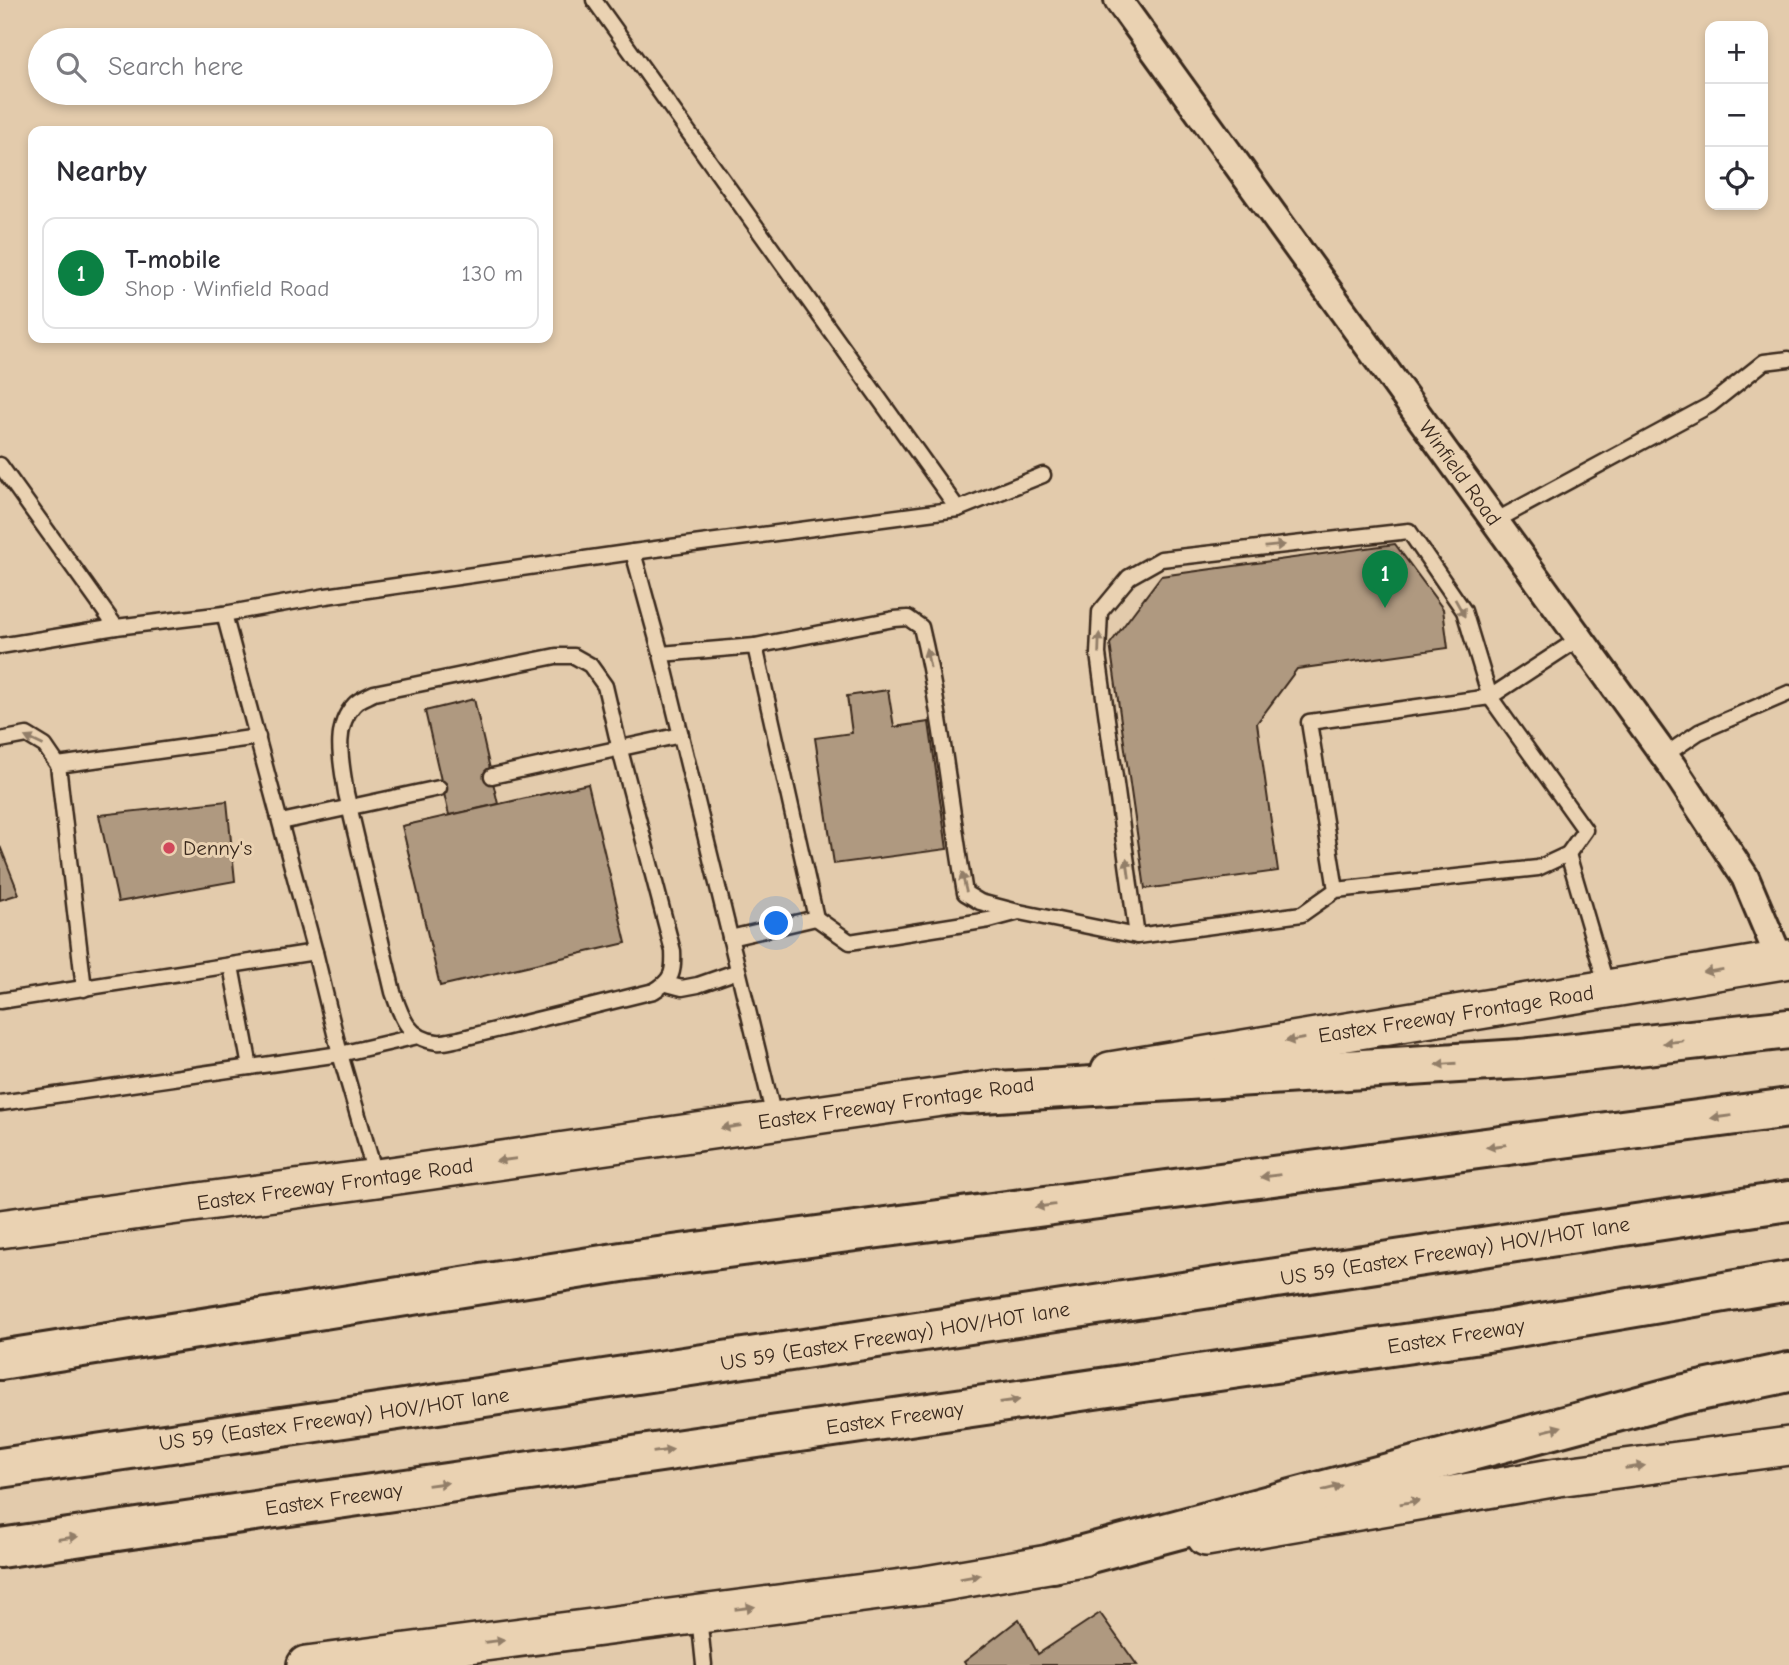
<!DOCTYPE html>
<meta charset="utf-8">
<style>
body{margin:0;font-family:"Comic Neue",sans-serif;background:#f7f7f7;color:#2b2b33}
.controls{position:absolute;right:21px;top:21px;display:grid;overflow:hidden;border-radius:14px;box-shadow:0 4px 10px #0003}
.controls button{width:63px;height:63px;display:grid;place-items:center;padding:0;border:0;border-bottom:2px solid #e1e1e2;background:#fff;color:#2b2b33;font:35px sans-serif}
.you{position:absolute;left:777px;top:924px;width:24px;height:24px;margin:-18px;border:5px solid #fff;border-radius:50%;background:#1a73e8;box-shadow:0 0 0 10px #1a73e833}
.badge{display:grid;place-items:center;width:46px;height:46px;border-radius:50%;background:#0b8043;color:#fff;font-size:23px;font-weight:700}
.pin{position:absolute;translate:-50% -58px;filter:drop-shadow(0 2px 4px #0008)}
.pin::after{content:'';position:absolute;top:37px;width:24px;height:21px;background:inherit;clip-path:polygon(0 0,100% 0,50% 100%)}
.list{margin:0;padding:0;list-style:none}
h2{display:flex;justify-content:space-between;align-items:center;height:91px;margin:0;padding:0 28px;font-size:30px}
h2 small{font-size:23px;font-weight:400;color:#7c7c81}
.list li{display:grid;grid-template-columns:46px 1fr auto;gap:21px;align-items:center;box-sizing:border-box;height:112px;margin:0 14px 14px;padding:0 14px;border:2px solid #e1e1e2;border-radius:14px}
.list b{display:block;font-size:26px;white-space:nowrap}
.list p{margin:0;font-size:23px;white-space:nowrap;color:#7c7c81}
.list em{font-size:23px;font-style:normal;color:#7c7c81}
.icon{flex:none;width:38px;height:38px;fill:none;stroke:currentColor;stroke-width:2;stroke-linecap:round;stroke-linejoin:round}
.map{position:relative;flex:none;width:1789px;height:1665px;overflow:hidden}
.search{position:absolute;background:#fff;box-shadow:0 4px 10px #0003;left:28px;top:28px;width:525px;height:77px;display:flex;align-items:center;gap:18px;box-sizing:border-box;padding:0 24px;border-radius:38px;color:#7c7c81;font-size:26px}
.panel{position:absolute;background:#fff;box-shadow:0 4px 10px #0003;left:28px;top:126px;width:525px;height:217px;border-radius:14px}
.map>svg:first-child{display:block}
</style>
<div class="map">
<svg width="1789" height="1665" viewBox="0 0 1789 1665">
<rect width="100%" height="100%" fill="#e3cbac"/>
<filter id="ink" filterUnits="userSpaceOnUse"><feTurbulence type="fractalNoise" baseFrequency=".0143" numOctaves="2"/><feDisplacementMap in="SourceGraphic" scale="14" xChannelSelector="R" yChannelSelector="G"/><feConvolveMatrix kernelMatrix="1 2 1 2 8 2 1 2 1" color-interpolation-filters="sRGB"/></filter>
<g filter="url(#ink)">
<g fill="#af9980" stroke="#3b2a1e" stroke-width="2">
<path d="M1395,544l48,65 5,39 -151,21 -40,54 21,148 -133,18 -35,-245 51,-68z"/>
<path d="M888,690l6,37 35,-5 18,127 -113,15 -19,-126 37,-5 -5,-37z"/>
<path d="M474,699l24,105 -49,11 -24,-104z"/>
<path d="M588,784l38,159 -186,43 -38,-160z"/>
<path d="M227,801l8,80 -117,21 -19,-87z"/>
<path d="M0,846l19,48 -19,6z"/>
<path d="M1100,1613l37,52h-171l-2,-3 55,-43 19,35z"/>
</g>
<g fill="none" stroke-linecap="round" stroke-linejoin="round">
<g stroke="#3b2a1e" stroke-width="19">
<g id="service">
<path d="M594,0l364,509 -325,43 28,102 114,467"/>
<path d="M0,465l116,162"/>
<path d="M958,509l85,-34"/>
<path d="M1495,521l215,-116 54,-43 25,-3"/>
<path d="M224,614l91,338 25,102 36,123"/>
<path d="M0,646l116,-19 108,-13 102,-18 307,-44"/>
<path d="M755,646l139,-27 14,-1 13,9c21,88 29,178 44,266l15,9 38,10"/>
<path d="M661,654l94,-8 61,272 -86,20"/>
<path d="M556,656h18l16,9 15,21 15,64 53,201c1,20 0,29 -19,40l-195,48c-6,1 -15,4 -22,3 -29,-3 -36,-26 -44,-50l-47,-199c-4,-28 -14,-65 8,-88 5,-6 13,-8 20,-12z"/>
<path d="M0,740l27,-5 18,11 13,19 26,224"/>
<path d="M1665,755l34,-23 90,-39"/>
<path d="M58,765l200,-28"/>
<path d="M492,776l189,-41"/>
<path d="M281,822l158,-34"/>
<path d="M1568,854l39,133"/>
<path d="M816,918l34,24 139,-22 30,-8 118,24 165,-22 34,-24 -27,-168 181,-25 95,133 -17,24 -30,14 -202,22"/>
<path d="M1137,936l-39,-282 2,-42 29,-35 32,-18 248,-28 55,80 26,86 90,-59"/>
<path d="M231,966l19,101"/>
<path d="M667,984l15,4 16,-3 40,-14"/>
<path d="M0,1001l315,-49"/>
<path d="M0,1103l340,-49 78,-18"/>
<path d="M699,1616l5,49"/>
</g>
</g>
<g stroke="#3b2a1e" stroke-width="32">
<path id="minor" d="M1118,0l554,766 73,111 35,83"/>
</g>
<g stroke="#3b2a1e" stroke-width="42">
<g id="secondary">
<path d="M1110,1071l679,-112"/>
<path d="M0,1229l377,-51 620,-89"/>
<path d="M1206,1537l352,-60 231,-31"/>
<path d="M306,1665l620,-80 157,-27"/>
</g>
</g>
<g stroke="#3b2a1e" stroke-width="44">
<g id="motorway">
<path d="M967,1094l554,-35 268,-30"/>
<path d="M0,1360l628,-99 1161,-153"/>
<path d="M0,1468l371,-54 1418,-213"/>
<path d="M0,1548l1494,-217 295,-50"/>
<path d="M1053,1563l627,-168 109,-23"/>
</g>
</g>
<use href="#service" stroke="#ead2b2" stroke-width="14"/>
<use href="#minor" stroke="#ead2b2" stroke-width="26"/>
<use href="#secondary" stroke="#ead2b2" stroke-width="37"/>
<use href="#motorway" stroke="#ead2b2" stroke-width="38"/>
</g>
<defs><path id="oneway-solid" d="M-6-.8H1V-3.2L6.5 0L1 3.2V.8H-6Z" transform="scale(1.75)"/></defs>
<g fill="#927e68">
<use href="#oneway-solid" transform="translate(1275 546) rotate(-6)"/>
<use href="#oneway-solid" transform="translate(1460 608) rotate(61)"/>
<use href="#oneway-solid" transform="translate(1099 643) rotate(-88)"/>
<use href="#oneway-solid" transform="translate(928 658) rotate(-102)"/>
<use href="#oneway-solid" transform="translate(34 741) rotate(-155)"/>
<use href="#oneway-solid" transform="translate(1128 868) rotate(-98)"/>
<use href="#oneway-solid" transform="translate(964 882) rotate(-103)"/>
<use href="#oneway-solid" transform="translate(1713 971) rotate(171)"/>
<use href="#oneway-solid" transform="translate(1295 1040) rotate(171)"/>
<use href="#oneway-solid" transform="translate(1673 1042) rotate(174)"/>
<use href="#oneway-solid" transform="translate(1446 1064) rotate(176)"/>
<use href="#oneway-solid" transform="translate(1721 1117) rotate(172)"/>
<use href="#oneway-solid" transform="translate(731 1127) rotate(172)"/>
<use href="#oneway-solid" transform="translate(1496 1146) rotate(172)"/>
<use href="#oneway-solid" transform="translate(506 1160) rotate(172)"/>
<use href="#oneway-solid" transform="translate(1270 1176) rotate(172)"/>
<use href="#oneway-solid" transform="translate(1045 1206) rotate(172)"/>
<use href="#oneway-solid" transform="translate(1010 1401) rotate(-8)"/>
<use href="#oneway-solid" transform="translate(1552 1429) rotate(-15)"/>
<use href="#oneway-solid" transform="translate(663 1451) rotate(-8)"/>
<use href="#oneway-solid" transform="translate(1635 1467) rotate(-8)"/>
<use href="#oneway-solid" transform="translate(438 1484) rotate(-8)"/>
<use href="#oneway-solid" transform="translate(1332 1488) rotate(-15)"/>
<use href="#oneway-solid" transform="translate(1410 1502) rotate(-10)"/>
<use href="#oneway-solid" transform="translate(68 1538) rotate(-8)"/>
<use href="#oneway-solid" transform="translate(970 1577) rotate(-10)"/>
<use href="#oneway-solid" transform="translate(745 1608) rotate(-7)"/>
<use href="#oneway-solid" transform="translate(495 1641) rotate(-7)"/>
</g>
</g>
<circle fill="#d1495b" stroke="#ead2b2" stroke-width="2.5" cx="169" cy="848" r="7"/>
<g text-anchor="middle" stroke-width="6" stroke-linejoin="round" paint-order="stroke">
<g font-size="21" fill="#3b2a1e" stroke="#ead2b2">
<text transform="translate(1460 473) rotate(54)" y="7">Winfield Road</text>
<text transform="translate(1456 1014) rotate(-9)" y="7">Eastex Freeway Frontage Road</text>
<text transform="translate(896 1103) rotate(-8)" y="7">Eastex Freeway Frontage Road</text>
<text transform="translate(335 1184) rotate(-8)" y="7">Eastex Freeway Frontage Road</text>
<text transform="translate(1455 1251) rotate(-9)" y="7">US 59 (Eastex Freeway) HOV/HOT lane</text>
<text transform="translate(895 1336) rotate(-9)" y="7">US 59 (Eastex Freeway) HOV/HOT lane</text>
<text transform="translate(1456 1336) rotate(-9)" y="7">Eastex Freeway</text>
<text transform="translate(895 1418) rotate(-8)" y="7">Eastex Freeway</text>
<text transform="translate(334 1419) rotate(-8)" y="7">US 59 (Eastex Freeway) HOV/HOT lane</text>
<text transform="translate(334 1499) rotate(-8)" y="7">Eastex Freeway</text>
</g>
<g font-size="21" fill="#3b2a1e" stroke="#ead2b2" text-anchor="start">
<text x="183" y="855">Denny's</text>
</g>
</g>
</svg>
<div class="controls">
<button>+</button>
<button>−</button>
<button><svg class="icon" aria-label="locate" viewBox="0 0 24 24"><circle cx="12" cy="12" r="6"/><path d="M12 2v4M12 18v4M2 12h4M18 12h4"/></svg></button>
</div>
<div class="you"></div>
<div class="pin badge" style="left:1385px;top:608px">1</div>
<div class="search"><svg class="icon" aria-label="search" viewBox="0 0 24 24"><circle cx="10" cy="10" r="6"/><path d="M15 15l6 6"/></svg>Search here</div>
<section class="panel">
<h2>Nearby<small></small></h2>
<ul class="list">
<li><span class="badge">1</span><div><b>T-mobile</b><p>Shop · Winfield Road</p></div><em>130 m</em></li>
</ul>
</section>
</div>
